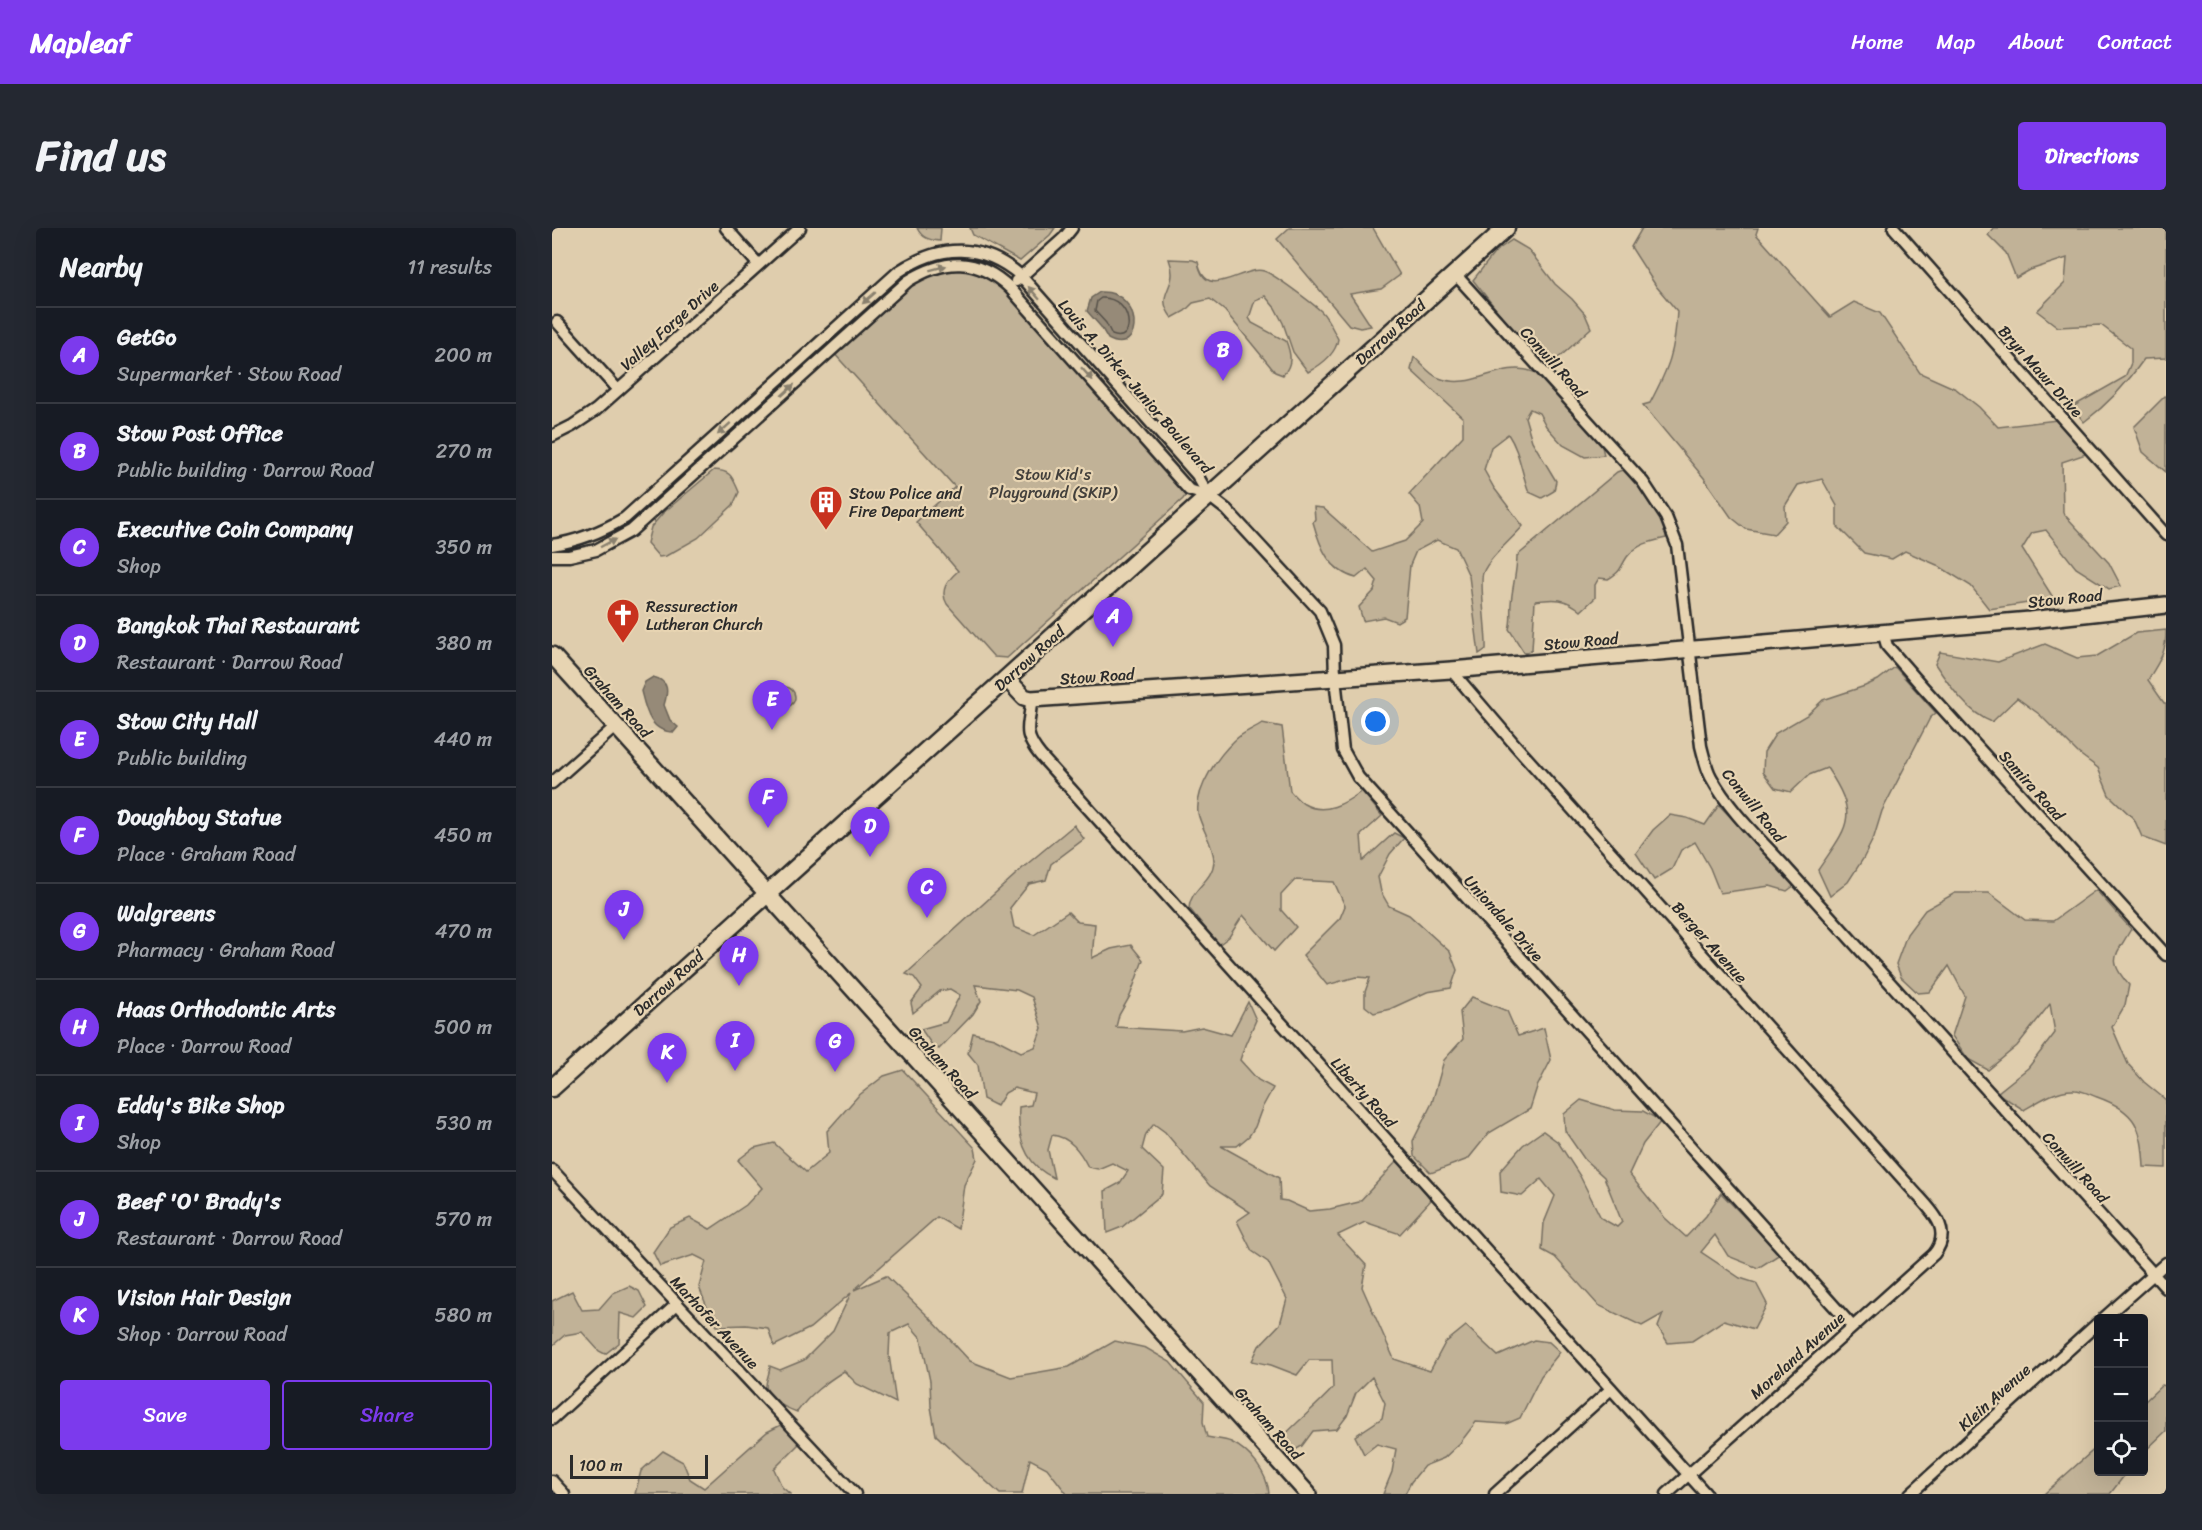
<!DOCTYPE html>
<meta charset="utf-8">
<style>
body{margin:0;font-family:Sriracha,sans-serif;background:#242831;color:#f1f3f6}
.controls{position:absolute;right:18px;bottom:18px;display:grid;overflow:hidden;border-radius:6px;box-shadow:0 6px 24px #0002}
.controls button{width:54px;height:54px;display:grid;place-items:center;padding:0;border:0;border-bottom:2px solid #363941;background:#171b24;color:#f1f3f6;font:30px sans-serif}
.scale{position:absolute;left:18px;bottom:15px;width:138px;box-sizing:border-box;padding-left:6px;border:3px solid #2b2b2b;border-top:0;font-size:16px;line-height:21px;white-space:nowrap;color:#2b2b2b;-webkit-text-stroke:4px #e7d4b2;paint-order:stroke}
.you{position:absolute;left:824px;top:494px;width:21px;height:21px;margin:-15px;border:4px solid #fff;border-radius:50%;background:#1a73e8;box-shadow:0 0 0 9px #1a73e833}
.badge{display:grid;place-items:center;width:39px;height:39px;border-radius:50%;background:#7c3aed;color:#fff;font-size:20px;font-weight:700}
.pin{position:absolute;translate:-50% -50px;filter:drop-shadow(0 2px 3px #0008)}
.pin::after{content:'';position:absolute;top:32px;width:21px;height:18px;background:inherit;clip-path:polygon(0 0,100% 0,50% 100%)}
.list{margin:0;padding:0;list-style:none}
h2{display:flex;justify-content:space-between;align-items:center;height:78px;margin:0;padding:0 24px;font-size:26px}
h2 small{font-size:20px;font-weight:400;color:#9ea1a6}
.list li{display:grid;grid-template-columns:39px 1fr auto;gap:18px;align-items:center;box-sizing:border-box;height:96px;padding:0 24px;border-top:2px solid #363941}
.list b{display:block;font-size:22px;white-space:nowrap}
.list p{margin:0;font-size:20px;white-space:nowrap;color:#9ea1a6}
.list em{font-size:20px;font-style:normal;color:#9ea1a6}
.actions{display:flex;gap:12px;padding:18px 24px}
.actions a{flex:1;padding:14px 0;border:2px solid #7c3aed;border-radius:6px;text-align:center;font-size:21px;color:#7c3aed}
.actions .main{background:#7c3aed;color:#fff}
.icon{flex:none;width:33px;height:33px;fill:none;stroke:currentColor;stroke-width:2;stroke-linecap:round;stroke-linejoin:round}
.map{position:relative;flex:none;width:1614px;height:1266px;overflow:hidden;border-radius:6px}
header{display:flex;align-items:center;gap:36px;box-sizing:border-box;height:84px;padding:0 30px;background:#7c3aed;color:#fff}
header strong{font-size:28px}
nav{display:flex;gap:33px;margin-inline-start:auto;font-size:21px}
.intro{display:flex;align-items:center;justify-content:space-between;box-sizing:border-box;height:144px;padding:0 36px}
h1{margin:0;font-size:42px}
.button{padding:15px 27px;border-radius:6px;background:#7c3aed;color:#fff;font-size:21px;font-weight:700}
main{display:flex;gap:36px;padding:0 36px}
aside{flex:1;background:#171b24;border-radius:6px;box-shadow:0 6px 24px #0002}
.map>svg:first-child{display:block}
</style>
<header>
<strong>Mapleaf</strong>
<nav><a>Home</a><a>Map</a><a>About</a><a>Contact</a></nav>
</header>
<div class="intro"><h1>Find us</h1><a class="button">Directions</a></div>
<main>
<aside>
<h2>Nearby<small>11 results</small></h2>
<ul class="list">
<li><span class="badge">A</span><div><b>GetGo</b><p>Supermarket · Stow Road</p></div><em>200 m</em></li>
<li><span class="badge">B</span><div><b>Stow Post Office</b><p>Public building · Darrow Road</p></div><em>270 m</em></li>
<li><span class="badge">C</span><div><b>Executive Coin Company</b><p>Shop</p></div><em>350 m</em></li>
<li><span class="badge">D</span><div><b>Bangkok Thai Restaurant</b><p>Restaurant · Darrow Road</p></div><em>380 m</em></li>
<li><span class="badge">E</span><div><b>Stow City Hall</b><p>Public building</p></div><em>440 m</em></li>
<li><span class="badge">F</span><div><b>Doughboy Statue</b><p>Place · Graham Road</p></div><em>450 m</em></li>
<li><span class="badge">G</span><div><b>Walgreens</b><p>Pharmacy · Graham Road</p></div><em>470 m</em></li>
<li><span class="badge">H</span><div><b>Haas Orthodontic Arts</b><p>Place · Darrow Road</p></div><em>500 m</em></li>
<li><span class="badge">I</span><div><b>Eddy's Bike Shop</b><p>Shop</p></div><em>530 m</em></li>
<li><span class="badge">J</span><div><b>Beef 'O' Brady's</b><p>Restaurant · Darrow Road</p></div><em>570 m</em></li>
<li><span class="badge">K</span><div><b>Vision Hair Design</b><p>Shop · Darrow Road</p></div><em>580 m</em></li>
</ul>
<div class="actions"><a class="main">Save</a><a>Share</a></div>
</aside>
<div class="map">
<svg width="1614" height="1266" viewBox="0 0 1614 1266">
<rect width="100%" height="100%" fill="#dfcdad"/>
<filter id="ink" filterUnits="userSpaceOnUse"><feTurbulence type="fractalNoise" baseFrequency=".0167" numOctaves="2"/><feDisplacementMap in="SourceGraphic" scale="12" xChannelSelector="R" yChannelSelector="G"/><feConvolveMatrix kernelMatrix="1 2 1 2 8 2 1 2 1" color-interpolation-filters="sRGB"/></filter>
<g filter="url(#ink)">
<g fill="#c1b297" stroke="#766e61" stroke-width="1.5">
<path d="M365,0h24l-1,13c-11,-1 -18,-3 -23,-13z"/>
<path d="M418,0h85l-5,7 -30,26 -47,-26z"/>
<path d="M737,0h84l27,47 -19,14 -31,5 21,32 -11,2 -11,-3 -72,-86z"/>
<path d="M1090,0h116l-2,6 74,83 24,-15 26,11 40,60 36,16 23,18 19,20 59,-7 29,34 -24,8 1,51 46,50 12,23 -12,3 -33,-21 -30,-38 -14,3 -10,16 32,50 -65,10 -18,-23 -34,-21 -32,-14 -13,8 -28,-6 -27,-27v-20l-15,-27 -24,6 -13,21 1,15 -12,13 -28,-5 -15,-12 -27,-39 -61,-73 7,-2c19,-36 25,-51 27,-92l-21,-25 -25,-39z"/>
<path d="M1441,0h173v130l-22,1c-17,25 -36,45 -60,63l-12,-15 53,-30 6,-14v-15l-30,-23 -43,2 -21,-16 28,-28 2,-25 -37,12 -14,8 -10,-25 -18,-18z"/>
<path d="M960,12l17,10 26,34 17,15 13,15 6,14c-12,10 -31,32 -44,37l-29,-28 -45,-57 23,-29z"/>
<path d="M617,31l24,1 5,2c8,42 44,3 66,9 10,3 48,32 57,40 7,7 12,19 17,28 -2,15 -17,26 -30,33l-15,-20 -10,-29 -8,-15 -10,-12 -10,4 -6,18 3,5 34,18c5,13 7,23 -3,34l-8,-3 -50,-61 -15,-12 -17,4 -8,8 -13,7c-20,-26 9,-29 -3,-59z"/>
<path d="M389,37l53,10 195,215 -6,9 -176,159 -13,-1 -47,-53c-8,-14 1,-24 11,-33l-42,-49 39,-35 -123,-136 76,-69z"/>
<path d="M862,129c8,7 16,18 25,21 34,14 61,-19 95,-6 9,4 57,59 67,70l3,13 -19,2 -22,-12 -17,-19 -7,-13 -9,-4 -5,8 7,24 24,40 -2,10 -12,7 -13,-6c-8,-20 -9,-40 -21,-58l-17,13 -7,23 10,18 29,38c-12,14 -34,32 -40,47 -4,8 4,61 3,76l-7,5 -10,-78 -13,-28 -19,-8 -21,11 -6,14 -5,52 -8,5 -13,-5 -21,4 -4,-14 15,-16 3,-10 -10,-12 -11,9c-27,-7 -36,-31 -43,-56l2,-3 -1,-12 9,1 49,44 33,-11 18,-18 -3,-16 -11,-13 54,-58v-18l-52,-48z"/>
<path d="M1614,167v77l-23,-20 -9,-25z"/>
<path d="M1073,241c15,17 43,45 41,69 -14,3 -29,6 -39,19 -8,12 -5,14 -19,22l-9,-1 -4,7v13l-14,13c-15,-13 -26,-13 -46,-10l-3,48 -7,5 -16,-25c3,-9 1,-16 2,-25 1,-16 6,-32 6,-48l100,-84z"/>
<path d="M162,242c18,1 18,7 25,22l-6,13 -35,33 -32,18 -7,1 -12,-14 4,-16 12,-14z"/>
<path d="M1614,402c0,25 -6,29 -18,50l16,23h2v143l-24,-9 -8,-18 -25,-24 -11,-27 -20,-15 -39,-39 -22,-16 -25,24c-24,-9 -43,-37 -57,-58l5,-12 58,10 47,-18 32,14 20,-2 39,-23z"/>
<path d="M1343,439l41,46 -6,5 -48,93 -8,26 -11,22 -15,23 -18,14 -12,-26c30,-44 42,-53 9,-102l-18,7 -18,17 -16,-4 -12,-16 1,-20 12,-19 31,-18 16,-15 42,-14 13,-6z"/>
<circle cx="233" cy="469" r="10"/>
<path d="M710,495l20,4 8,64c4,4 9,10 14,13 20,12 42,-1 58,-13l20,25 -21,19 2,26 31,-28 10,5 -14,16 -12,23 3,15 8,14 20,9 41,37 7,18 -6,18 -24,4 -37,17 -16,4 -9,-7v-14l5,-14 -14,-1 -29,8 -24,-30 37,-37 5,-12 -11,-24 -39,-2 -14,15v15l15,17 -22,24 -31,-36 -14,22 -12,9 -7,-12 -21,-26c1,-19 24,-27 25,-47 0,-16 -13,-33 -16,-48 -3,-25 20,-57 37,-73 7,-7 18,-11 27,-17z"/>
<path d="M1167,577l76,80 -8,6 -17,-5 -50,7 -10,-25 -15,-26 -14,8 -9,19 -18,11 -18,-27 17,-23 17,-15 17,3 18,7z"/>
<path d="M522,597l10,14 -33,25 -5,16 -17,4 -19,24 4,19 20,8 34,-23 10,10 17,2 -3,34 19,-9 20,-4 12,15 -13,36 -11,19 -3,12 66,4 20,-4 29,8 17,-33 8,18 -11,25 -5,15 18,20 15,8 -11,20 -7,19 -6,9 -12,10h-16l58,32 1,22 7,1 22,10 21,-2 29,-7 38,-41 11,8 23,31 -31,34 -35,-12 -27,13 28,30 -4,22 32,72 36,12 15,-28 21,-17 32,30 36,-16 15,2 11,10 -19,24 -21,42 -14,6 -30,-2 -16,21 -16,15 -20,8 -13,16 -6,12h-22l9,-22 4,-23 -19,-5 -13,10 -9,-18 27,-18 3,-15 -13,-26 -16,16 -9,23 -10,13 -24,2 -11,15 -14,8 -9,-13c17,-19 37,-34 54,-53l-1,-28h-23l-12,15 -26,-10 -19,-4 7,-15 21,-22 7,-25 -19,-37 -16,-11 -15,-30 13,-9 -40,-26 -45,-54 -11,-8 -8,10 -4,15 22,21 -2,24 -40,33 -15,6 -2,-42 15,-8 8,-12 -16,-8 -14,6 -10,-2c-8,-16 -18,-30 -36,-32l-4,15 6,28c-29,-13 -37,-41 -35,-71l12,-2 3,-12 -20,-5 -9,5 -8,13 -14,-7 -5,-34 -10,-12 5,-20 21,5 27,14 14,-5 7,-19 -10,-31 -15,-7 -42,-5 6,16 -8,13 -34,35 -7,-4 -11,-16 25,-7 14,-27 -10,-6 -10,2 -27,22 -2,-10 11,-15 -8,-11 -8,-3 120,-109z"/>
<path d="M1544,662l35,39c-15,27 -25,30 -2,56l-4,20 -13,22 16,37 16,18 22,18v68l-22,-1c-2,-38 -7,-56 -47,-70 -6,-2 -15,-7 -22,-7 -18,-1 -36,11 -51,20l-27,-17 31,-25 27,-35 -5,-29 -33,42 -29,24 -20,-11 -16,-23 13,-40 -16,-30 -19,26 -12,1 -17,-16 -5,-13 11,-30 18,-24 30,-17h34l36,27 28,1z"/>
<path d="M920,769l35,14 11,25 26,-8 7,32 -14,27 -7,22 -41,24 -21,26 -37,14 -17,-17 -1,-15 19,-38 12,-43 19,-21 -3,-27z"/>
<path d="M351,842l72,78 2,11 -13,26 -6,44 -21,-12 -83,73 32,-14 44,42 40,43 41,16 58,-10 46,-26 31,7 24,14 34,40 -1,20 4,15c8,2 17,2 24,5 19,9 37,32 38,52h-202l-20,-26 -17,-9 -8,35h-22l-64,-59 -5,-28 -1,-26 -9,-43 -12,-14 -19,9 -1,22 7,48 -39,-19 -13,-13c-19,12 -34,23 -47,41 -11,-4 -29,-12 -31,-26 0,-6 4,-14 4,-20l10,4 24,-10 29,-29 18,-38 -41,35 -36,18 -6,-18 -22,-3 -29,1 -6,-9 -12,-30 7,-26 -12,-6 -34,11 -7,-14 17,-25 20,-9 20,11 36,-24 16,-17 -24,-28 16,-12 20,-5 32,29 23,-19 -2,-22 31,-35 26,-20z"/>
<path d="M1029,872l34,10 28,1 18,10 -18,23 -14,30 36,44 21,19 20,-21 15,-23 59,61 -22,14 -30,-12 -13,-21 -14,17 39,26 16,5 11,21 -13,25 -30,-9 -32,21 -24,2 -10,-16 5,-13 -21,12 -44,-21 -43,-48 -13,-7 2,-27 11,-27 -14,-17 -19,17 -21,-4 -1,-21 23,-26 20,-14 15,11 22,34 21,42 16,9 5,-5 -18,-45 -19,-17 -20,-29 -1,-17z"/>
<path d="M77,1058l10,5 8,16 -11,11 -16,-5 -1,30 -14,11 -6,-3 -17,-19 -17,3 -13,11v-45l20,-10 10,19 17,-1 14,-16z"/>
<path d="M1610,1157l4,1v45l-22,21v-50z"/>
<path d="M233,1195l16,19 -27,27 8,18 8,7h-155l6,-23 22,-20 20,11 7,17 14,9 63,-56z"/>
<path d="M1546,1218v26h29l-17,22h-66z"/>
</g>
<g fill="#968a78" stroke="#6b6459" stroke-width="1.5">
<path d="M548,64c44,-2 44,66 8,47l-7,-12 -14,-16 4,-13z"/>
<path d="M101,449c17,4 15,15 11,28l6,15 8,7 -4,5c-24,0 -28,-21 -33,-41l4,-9z"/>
</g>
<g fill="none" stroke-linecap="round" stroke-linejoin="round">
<path stroke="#56514a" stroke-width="1.5" d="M549,70c32,-2 36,47 11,37l-6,-12 -11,-12 2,-10z"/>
<g stroke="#2b2b2b" stroke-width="15">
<g id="street">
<path d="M174,0l32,36"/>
<path d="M1342,0l272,307"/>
<path d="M903,46l188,208 23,35 11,28 24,201c3,11 5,22 10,31 19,35 51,64 77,93l378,418"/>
<path d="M464,53l48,-43 8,-10"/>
<path d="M5,94l61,68"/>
<path d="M0,208l20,-10 24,-16 204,-182"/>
<path d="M0,317c27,-4 49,-13 73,-27l273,-246c41,-28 84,-30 123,4l176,199 12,21"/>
<path d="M0,328h17l27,-6 35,-19 277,-250c37,-23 69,-24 102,7l179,202 20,6 18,14 93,101 14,34 1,33 8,72 15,27 494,549"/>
<path d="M1331,404l4,14 35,40 244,269"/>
<path d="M899,442l65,76 395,442c17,20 44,40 23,66l-267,240"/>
<path d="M479,471c0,27 -11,31 9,56l666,739"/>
<path d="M0,555l64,-57"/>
<path d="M0,942l303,324"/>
<path d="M1552,1090l62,-55"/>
<path d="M0,1191l125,-115"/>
<path d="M0,1253l12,13"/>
<path d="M943,1266l116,-105"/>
<path d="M1358,1266l188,-171"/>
</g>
</g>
<g stroke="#2b2b2b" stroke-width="20">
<g id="secondary">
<path d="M0,427l756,839"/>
<path d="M455,451l17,18 7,2 420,-29 579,-50 136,-15"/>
</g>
</g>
<g stroke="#2b2b2b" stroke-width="21">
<path id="primary" d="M0,860l954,-860"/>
</g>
<use href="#street" stroke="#e7d4b2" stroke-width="10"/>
<use href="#secondary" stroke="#e7d4b2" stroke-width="15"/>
<use href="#primary" stroke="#e7d4b2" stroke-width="16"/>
</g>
<defs><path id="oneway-solid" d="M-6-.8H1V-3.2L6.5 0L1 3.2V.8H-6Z" transform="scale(1.5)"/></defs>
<g fill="#89806e">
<use href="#oneway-solid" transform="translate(386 40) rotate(-15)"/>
<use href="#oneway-solid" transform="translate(482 65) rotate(-131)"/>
<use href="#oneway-solid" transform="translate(317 70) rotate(139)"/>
<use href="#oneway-solid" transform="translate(535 146) rotate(48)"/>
<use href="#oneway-solid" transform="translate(236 162) rotate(-42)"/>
<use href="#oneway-solid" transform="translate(172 201) rotate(138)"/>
<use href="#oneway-solid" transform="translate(56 315) rotate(-28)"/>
</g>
</g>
<defs>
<g id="building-pin" transform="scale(1.725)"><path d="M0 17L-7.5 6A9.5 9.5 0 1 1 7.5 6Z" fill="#c8321e" stroke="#e7d4b2"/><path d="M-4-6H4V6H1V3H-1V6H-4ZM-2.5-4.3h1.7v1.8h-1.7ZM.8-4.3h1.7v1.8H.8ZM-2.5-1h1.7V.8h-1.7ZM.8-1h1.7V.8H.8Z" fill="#fff"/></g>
<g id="church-pin" transform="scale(1.725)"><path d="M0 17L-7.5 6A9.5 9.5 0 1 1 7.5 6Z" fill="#c8321e" stroke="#e7d4b2"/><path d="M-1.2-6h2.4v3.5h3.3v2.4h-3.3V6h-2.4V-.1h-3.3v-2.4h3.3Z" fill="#fff"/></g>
</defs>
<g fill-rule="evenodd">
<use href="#building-pin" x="274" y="274"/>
<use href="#church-pin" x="71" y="387"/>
</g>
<g text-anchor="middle" stroke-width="4.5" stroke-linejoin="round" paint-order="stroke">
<g font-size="16" fill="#2b2b2b" stroke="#e7d4b2">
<text transform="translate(117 97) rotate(-42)" y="6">Valley Forge Drive</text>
<text transform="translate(838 104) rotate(-42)" y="6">Darrow Road</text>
<text transform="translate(1002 134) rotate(48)" y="6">Conwill Road</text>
<text transform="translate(1489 143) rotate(48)" y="6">Bryn Mawr Drive</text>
<text transform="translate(584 158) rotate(49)" y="6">Louis A. Dirker Junior Boulevard</text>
<text transform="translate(1513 370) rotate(-6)" y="6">Stow Road</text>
<text transform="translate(1029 413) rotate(-5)" y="6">Stow Road</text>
<text transform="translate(477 430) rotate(-42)" y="6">Darrow Road</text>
<text transform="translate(545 448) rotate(-4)" y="6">Stow Road</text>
<text transform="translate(66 473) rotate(48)" y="6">Graham Road</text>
<text transform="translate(1480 557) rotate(48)" y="6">Samira Road</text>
<text transform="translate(1202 577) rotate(51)" y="6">Conwill Road</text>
<text transform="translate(952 690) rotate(48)" y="6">Uniondale Drive</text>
<text transform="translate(1158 714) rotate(48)" y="6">Berger Avenue</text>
<text transform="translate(116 755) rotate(-42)" y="6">Darrow Road</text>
<text transform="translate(391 834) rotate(48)" y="6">Graham Road</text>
<text transform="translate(812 864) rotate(48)" y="6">Liberty Road</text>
<text transform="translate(1524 939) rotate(48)" y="6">Conwill Road</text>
<text transform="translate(163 1094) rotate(47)" y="6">Marhofer Avenue</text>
<text transform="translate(1245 1127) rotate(-42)" y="6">Moreland Avenue</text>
<text transform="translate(1442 1169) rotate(-42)" y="6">Klein Avenue</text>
<text transform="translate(717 1195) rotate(48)" y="6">Graham Road</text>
</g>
<g font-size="16" fill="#423f3b" stroke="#e7d4b2">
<text x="501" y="252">Stow Kid's<tspan x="501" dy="18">Playground (SKiP)</tspan></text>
</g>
<g font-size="16" fill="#2b2b2b" stroke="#e7d4b2" text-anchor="start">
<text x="297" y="271">Stow Police and<tspan x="297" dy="18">Fire Department</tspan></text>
<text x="94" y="384">Ressurection<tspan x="94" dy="18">Lutheran Church</tspan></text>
</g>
</g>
</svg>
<div class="controls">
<button>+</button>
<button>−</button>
<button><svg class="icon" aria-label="locate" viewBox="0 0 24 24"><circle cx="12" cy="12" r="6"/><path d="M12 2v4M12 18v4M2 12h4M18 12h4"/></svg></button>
</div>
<div class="scale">100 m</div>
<div class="you"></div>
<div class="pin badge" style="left:561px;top:419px">A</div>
<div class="pin badge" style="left:671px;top:153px">B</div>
<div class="pin badge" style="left:375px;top:690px">C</div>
<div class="pin badge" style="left:318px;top:629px">D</div>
<div class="pin badge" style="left:220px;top:502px">E</div>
<div class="pin badge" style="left:216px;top:600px">F</div>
<div class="pin badge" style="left:283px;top:844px">G</div>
<div class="pin badge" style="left:187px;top:758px">H</div>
<div class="pin badge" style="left:183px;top:843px">I</div>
<div class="pin badge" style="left:72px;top:712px">J</div>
<div class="pin badge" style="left:115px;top:855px">K</div>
</div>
</main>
